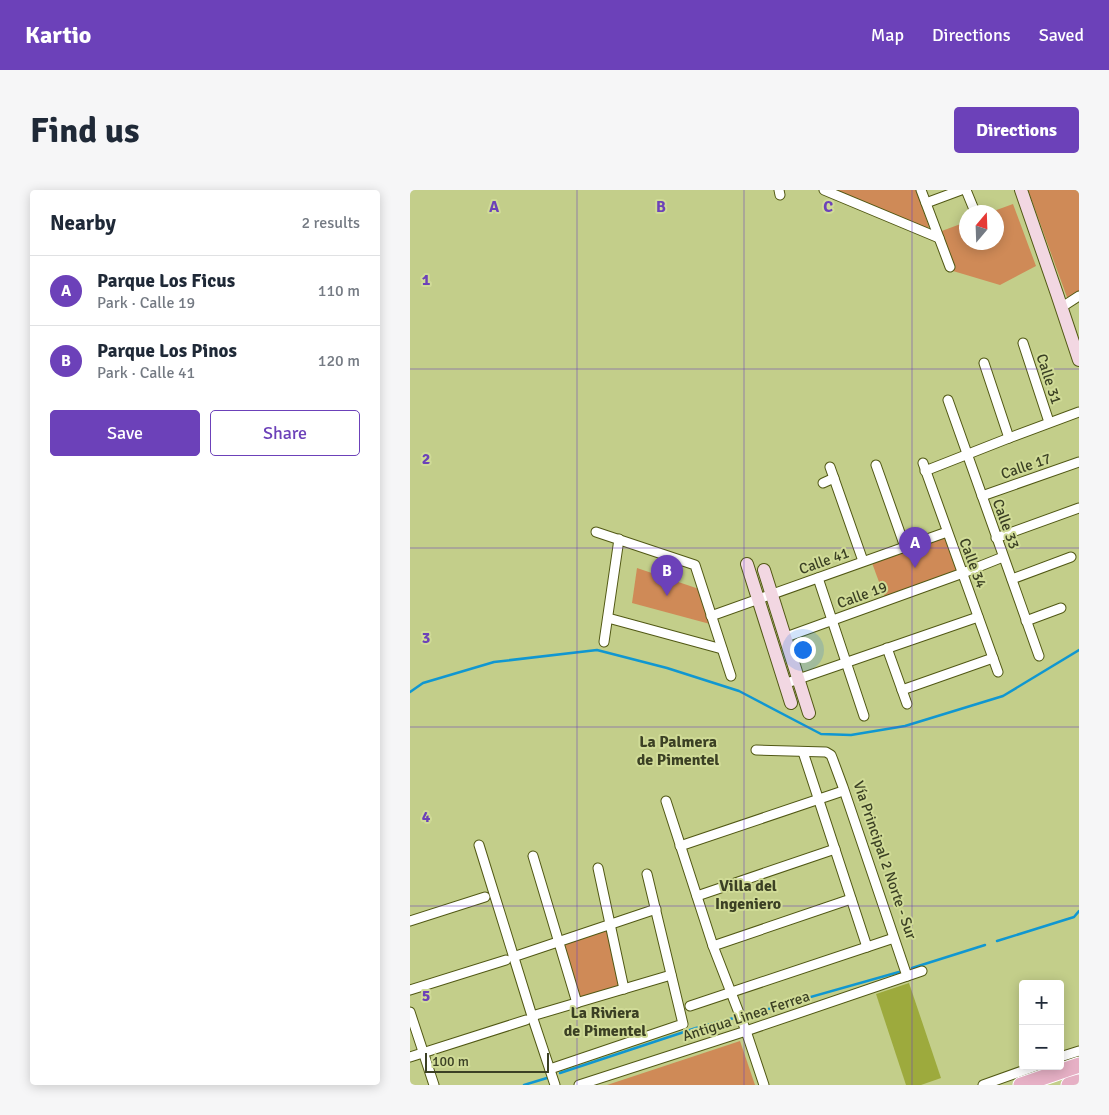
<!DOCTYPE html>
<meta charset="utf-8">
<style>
body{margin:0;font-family:Signika,sans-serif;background:#f6f6f7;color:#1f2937}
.controls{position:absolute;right:15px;bottom:15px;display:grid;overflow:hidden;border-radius:5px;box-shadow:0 2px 12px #0003}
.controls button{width:45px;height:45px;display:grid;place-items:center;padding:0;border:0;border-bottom:1px solid #e0e1e3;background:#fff;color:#1f2937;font:25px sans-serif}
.compass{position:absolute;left:549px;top:15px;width:45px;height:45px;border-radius:50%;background:#fff;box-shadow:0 2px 12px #0003;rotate:19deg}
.scale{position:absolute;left:15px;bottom:12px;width:124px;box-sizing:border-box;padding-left:5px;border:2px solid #3b4024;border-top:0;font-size:14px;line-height:18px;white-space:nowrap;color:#3b4024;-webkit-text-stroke:4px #d0db97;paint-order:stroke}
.you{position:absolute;left:392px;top:459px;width:18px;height:18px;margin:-12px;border:4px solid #fff;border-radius:50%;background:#1a73e8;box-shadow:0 0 0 8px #1a73e833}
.badge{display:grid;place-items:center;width:32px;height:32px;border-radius:50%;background:#6c41b9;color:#fff;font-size:16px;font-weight:700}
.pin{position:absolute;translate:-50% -41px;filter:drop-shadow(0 1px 2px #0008)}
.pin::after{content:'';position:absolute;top:26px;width:18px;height:15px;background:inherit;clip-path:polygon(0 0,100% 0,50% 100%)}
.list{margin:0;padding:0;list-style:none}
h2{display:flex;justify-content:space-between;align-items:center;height:65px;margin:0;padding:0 20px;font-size:21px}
h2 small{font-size:16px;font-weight:400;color:#747a83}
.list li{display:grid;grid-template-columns:32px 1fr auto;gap:15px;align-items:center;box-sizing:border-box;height:70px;padding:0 20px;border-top:1px solid #e0e1e3}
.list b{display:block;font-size:19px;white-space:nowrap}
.list p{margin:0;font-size:16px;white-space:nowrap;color:#747a83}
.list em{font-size:16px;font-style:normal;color:#747a83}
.actions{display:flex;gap:10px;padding:15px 20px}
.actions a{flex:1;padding:11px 0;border:1px solid #6c41b9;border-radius:5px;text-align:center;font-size:18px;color:#6c41b9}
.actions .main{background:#6c41b9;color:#fff}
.map{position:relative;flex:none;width:669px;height:895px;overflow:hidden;border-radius:5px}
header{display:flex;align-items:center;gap:30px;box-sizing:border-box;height:70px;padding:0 25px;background:#6c41b9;color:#fff}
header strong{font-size:24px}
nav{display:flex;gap:28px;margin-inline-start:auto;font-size:18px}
.intro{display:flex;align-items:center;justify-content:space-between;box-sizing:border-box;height:120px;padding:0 30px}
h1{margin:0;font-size:35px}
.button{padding:12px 22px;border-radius:5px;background:#6c41b9;color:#fff;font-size:18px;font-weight:700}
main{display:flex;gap:30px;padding:0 30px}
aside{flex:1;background:#fff;border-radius:5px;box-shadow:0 2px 12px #0003}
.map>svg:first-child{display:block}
</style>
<header>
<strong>Kartio</strong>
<nav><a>Map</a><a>Directions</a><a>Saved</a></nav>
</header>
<div class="intro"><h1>Find us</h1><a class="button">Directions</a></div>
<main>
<aside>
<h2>Nearby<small>2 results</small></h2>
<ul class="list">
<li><span class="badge">A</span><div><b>Parque Los Ficus</b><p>Park · Calle 19</p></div><em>110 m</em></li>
<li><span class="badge">B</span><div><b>Parque Los Pinos</b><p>Park · Calle 41</p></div><em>120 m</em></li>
</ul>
<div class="actions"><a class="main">Save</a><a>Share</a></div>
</aside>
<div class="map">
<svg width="669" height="895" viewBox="0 0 669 895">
<rect width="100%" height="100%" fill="#c3ce8a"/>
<g fill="#cf8a57">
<path d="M429,0h77l13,37 -1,2 -88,-36z"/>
<path d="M618,0h51v104l-11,6z"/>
<path d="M603,14l23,62 -36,19 -47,-14 -14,-39 27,-10v20h30v-30h-5z"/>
<path d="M535,348l13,34 -73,26 -13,-35z"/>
<path d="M227,378l62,21 11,35 -78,-21z"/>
<path d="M198,739l12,58 -41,12 -16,-56z"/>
<path d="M330,851l15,44h-148z"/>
</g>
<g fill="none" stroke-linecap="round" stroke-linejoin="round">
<g stroke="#1097d1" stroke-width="2.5">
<path d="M0,502l13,-9 71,-21 103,-12 70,18 72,23 82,43 30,1 54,-9 98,-30 76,-46"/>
<path d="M587,751l77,-24 5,-6"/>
<path d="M502,778l73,-23"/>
<path d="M337,825l152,-43"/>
<path d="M150,883l136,-45 38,-10"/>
<path d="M114,895l23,-7"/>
</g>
</g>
<path fill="#9daa3d" d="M499,793l32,95 -20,7h-15l-30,-91z"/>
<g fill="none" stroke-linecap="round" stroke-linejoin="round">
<g stroke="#515814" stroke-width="11">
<g id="street">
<path d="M369,0l1,5"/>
<path d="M414,0l115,48"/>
<path d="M511,0l29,77"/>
<path d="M556,0l9,22"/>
<path d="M516,13l35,-13"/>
<path d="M652,117l17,-11"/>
<path d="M613,153l26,79"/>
<path d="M574,173l25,75"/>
<path d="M538,210l91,256"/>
<path d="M513,273l75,209"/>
<path d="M466,275l29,82"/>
<path d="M420,277l33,94"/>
<path d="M515,281l84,-33 70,-26"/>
<path d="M413,293l11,-5"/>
<path d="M572,306l97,-34"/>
<path d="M186,342l99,33 36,111"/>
<path d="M586,348l83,-30"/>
<path d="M408,388l46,138"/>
<path d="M602,389l59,-22"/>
<path d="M301,426l236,-84"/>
<path d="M198,428l114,31"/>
<path d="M616,431l35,-13"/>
<path d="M376,447l177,-64 40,-16"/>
<path d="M194,452l15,-103"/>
<path d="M477,458l20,56"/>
<path d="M374,494l194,-67"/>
<path d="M492,500l91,-32"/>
<path d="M346,560l70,2 5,3 2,5 10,27 64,189"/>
<path d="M393,562l64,195"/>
<path d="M256,611l47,145 33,85 18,54"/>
<path d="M69,655l53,171 23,69"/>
<path d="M270,656l160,-54"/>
<path d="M123,666l44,147"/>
<path d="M188,678l26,121"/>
<path d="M287,706l138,-47"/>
<path d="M0,731l75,-24"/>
<path d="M303,756l138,-47"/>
<path d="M103,767l143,-48"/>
<path d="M0,800l96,-30"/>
<path d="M280,816l201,-67"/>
<path d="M0,822l24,73"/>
<path d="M122,826l139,-41"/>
<path d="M0,867l116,-37"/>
<path d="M650,867l19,-6"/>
<path d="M140,879l133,-45 -36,-150"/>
<path d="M169,895l167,-54 176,-60"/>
<path d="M573,895l53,-19"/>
</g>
</g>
<g stroke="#515814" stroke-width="14">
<g id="secondary">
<path d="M611,0l36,104 22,66"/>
<path d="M337,374l44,139"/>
<path d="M354,380l45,143"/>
</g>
</g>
<g stroke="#fff" stroke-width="17">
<g id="primary">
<path d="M611,895l58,-20"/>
<path d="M659,895l10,-3"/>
</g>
</g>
<use href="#street" stroke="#fff" stroke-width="9"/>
<use href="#secondary" stroke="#f2d7e2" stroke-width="12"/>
<use href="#primary" stroke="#e6b0c5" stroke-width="15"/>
</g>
<path fill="none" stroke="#6c41b9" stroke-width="1" stroke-opacity="0.55" d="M167,0v895M334,0v895M502,0v895M0,179h669M0,358h669M0,537h669M0,716h669"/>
<g text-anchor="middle" stroke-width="4" stroke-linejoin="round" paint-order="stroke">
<g font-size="15" fill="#3b4024" stroke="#d0db97">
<text transform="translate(639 189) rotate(72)" y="5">Calle 31</text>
<text transform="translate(616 276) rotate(-19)" y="5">Calle 17</text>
<text transform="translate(596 334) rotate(70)" y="5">Calle 33</text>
<text transform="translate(414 371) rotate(-20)" y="5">Calle 41</text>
<text transform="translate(563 373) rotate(69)" y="5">Calle 34</text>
<text transform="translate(452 405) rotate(-20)" y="5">Calle 19</text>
<text transform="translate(475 670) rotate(71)" y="5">Vía Principal 2 Norte - Sur</text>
<text transform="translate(336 826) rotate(-18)" y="5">Antigua Linea Ferrea</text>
</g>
<g font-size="16" font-weight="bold" fill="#3b4024" stroke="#d0db97">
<text x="268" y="557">La Palmera<tspan x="268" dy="18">de Pimentel</tspan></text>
<text x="338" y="701">Villa del<tspan x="338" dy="18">Ingeniero</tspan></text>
<text x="195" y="828">La Riviera<tspan x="195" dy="18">de Pimentel</tspan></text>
</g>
</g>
<g font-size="16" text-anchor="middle" font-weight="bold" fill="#6c41b9" stroke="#d0db97" stroke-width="4" stroke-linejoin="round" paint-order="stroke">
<text x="84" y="22">A</text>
<text x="251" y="22">B</text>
<text x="418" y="22">C</text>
<text x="16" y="95">1</text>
<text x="16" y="274">2</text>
<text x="16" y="453">3</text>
<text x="16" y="632">4</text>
<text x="16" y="811">5</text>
</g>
</svg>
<div class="controls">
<button>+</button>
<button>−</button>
</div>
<svg class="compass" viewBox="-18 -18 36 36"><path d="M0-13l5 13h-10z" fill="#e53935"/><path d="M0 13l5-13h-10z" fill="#747a83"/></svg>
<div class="scale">100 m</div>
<div class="you"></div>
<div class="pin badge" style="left:505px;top:378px">A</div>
<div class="pin badge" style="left:257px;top:406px">B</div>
</div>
</main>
